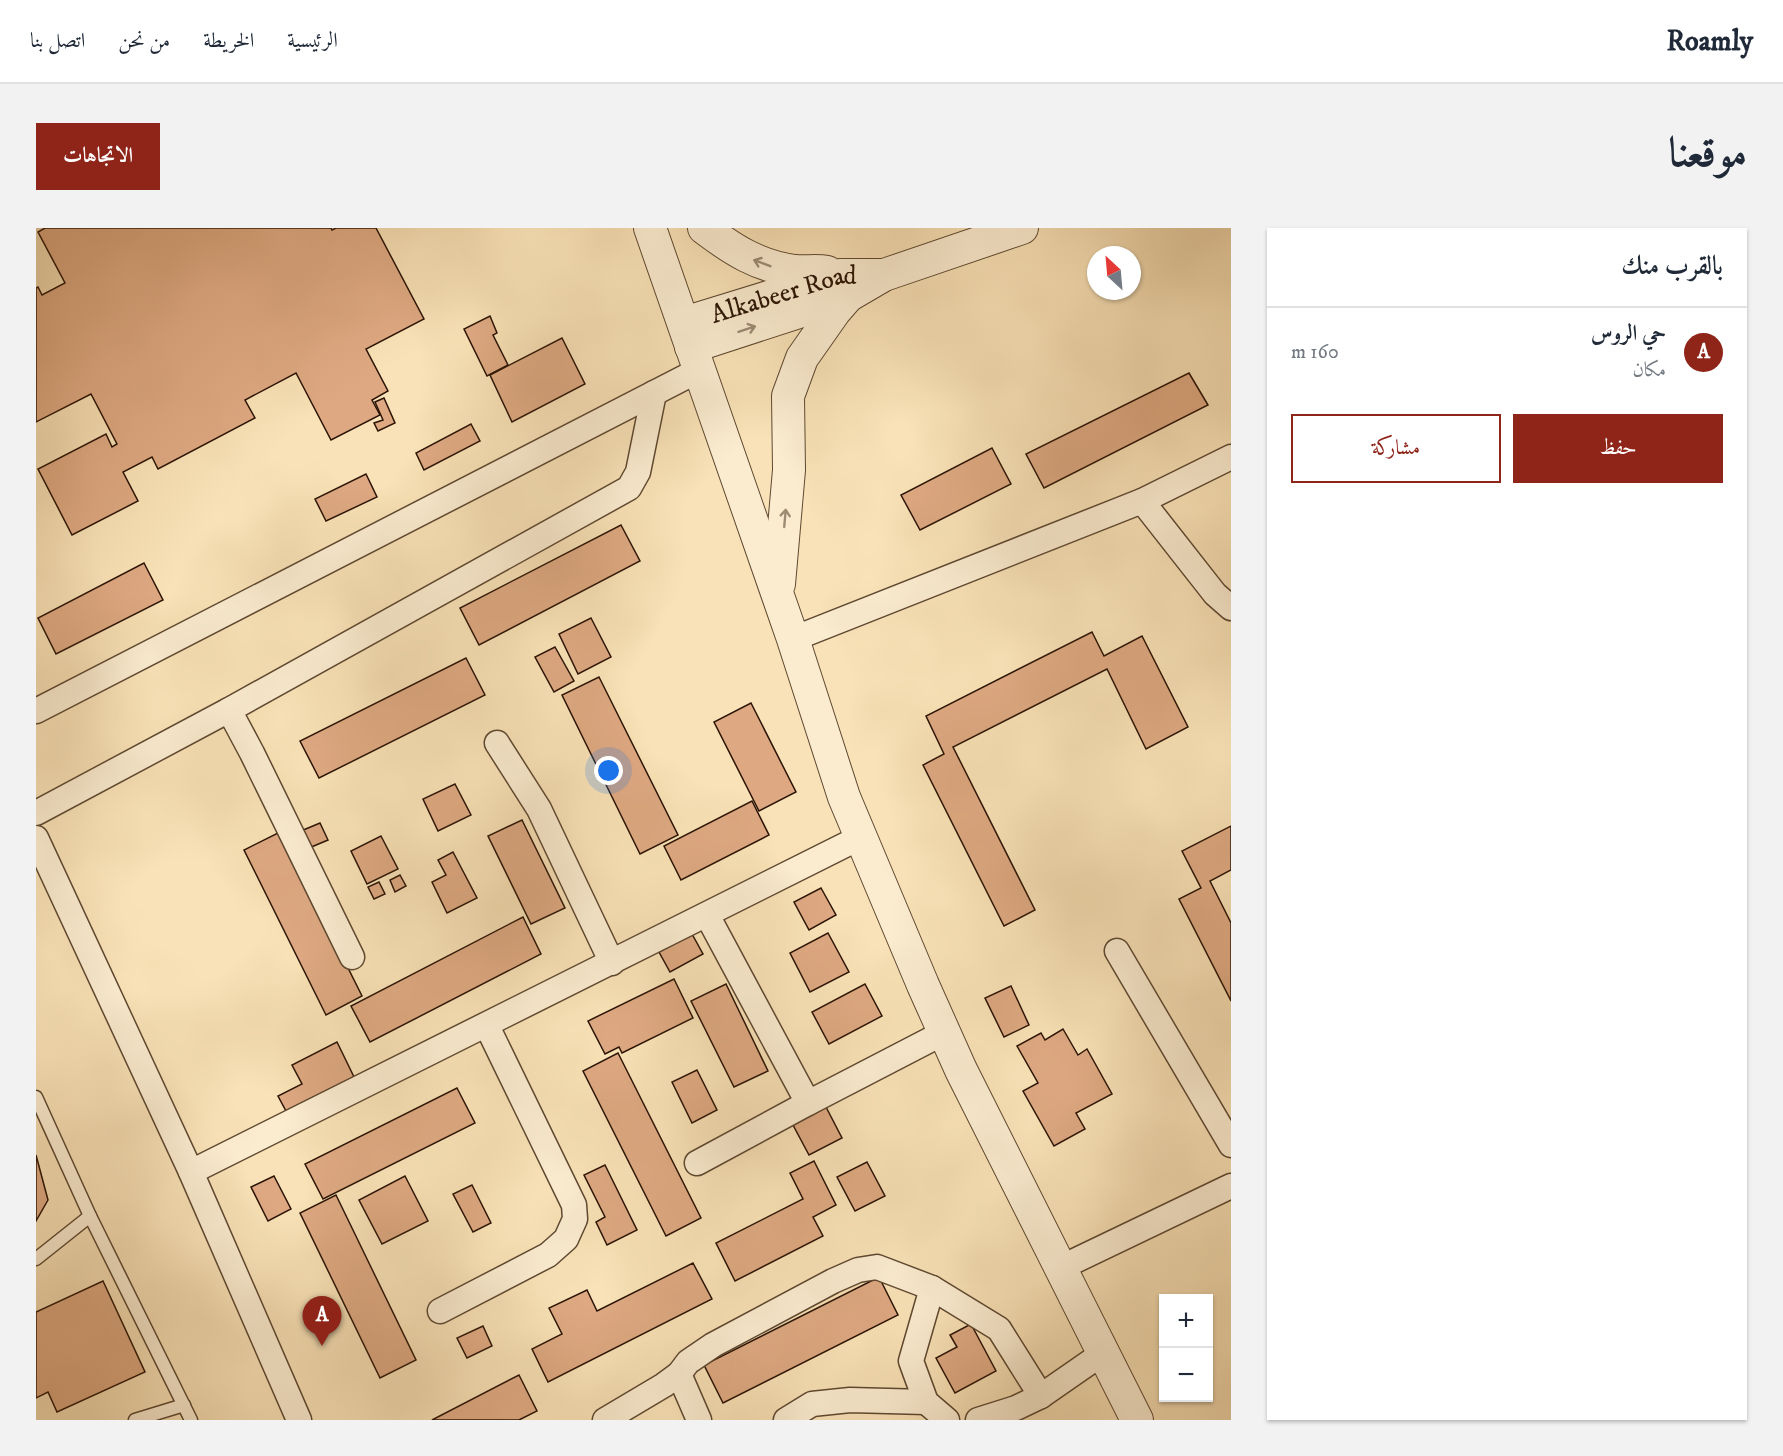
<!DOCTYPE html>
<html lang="ar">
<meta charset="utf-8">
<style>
body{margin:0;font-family:"IM FELL DW Pica",Amiri,serif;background:#f2f2f3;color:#1f2937;direction:rtl}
.controls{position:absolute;right:18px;bottom:18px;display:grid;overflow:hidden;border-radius:0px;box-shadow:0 2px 4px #0004}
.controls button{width:54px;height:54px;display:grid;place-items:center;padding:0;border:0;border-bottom:2px solid #e0e1e3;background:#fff;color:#1f2937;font:30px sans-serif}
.compass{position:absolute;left:1051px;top:18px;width:54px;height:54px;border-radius:50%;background:#fff;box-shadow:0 2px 4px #0004;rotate:334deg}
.you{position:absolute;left:573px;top:543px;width:21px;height:21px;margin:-15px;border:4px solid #fff;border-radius:50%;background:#1a73e8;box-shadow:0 0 0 9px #1a73e833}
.badge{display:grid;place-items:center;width:39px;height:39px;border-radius:50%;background:#8f2418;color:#fff;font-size:20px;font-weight:700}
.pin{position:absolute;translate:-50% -50px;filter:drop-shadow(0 2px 3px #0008)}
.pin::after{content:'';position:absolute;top:32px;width:21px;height:18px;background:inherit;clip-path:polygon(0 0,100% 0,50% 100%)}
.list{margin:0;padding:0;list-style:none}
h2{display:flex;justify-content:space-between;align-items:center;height:78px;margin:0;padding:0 24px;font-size:26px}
h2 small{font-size:20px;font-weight:400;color:#747a83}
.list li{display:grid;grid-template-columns:39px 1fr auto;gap:18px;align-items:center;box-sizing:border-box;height:90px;padding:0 24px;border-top:2px solid #e0e1e3}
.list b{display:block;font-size:22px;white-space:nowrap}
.list p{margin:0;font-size:20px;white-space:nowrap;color:#747a83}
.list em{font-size:20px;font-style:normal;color:#747a83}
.actions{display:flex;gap:12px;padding:18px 24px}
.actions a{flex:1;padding:14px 0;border:2px solid #8f2418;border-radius:0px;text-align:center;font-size:21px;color:#8f2418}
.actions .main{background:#8f2418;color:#fff}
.map{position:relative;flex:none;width:1195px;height:1192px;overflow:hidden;direction:ltr;border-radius:0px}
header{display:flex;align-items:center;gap:36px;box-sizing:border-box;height:84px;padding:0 30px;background:#fff;border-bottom:2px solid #e0e1e3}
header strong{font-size:28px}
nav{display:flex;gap:33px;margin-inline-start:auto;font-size:21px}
.intro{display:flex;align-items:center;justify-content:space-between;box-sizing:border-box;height:144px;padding:0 36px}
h1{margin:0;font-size:42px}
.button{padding:15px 27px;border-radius:0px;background:#8f2418;color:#fff;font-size:21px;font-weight:700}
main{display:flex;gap:36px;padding:0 36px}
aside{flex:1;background:#fff;border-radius:0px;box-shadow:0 2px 4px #0004}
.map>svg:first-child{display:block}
</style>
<header>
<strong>Roamly</strong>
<nav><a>الرئيسية</a><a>الخريطة</a><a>من نحن</a><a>اتصل بنا</a></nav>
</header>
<div class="intro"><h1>موقعنا</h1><a class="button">الاتجاهات</a></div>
<main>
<aside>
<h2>بالقرب منك<small></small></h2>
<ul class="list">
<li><span class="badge">A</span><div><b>حي الروس</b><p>مكان</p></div><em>160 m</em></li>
</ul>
<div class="actions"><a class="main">حفظ</a><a>مشاركة</a></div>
</aside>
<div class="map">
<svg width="1195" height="1192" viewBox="0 0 1195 1192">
<rect width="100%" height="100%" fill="#f9e2b7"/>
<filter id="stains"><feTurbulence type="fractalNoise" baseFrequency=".00333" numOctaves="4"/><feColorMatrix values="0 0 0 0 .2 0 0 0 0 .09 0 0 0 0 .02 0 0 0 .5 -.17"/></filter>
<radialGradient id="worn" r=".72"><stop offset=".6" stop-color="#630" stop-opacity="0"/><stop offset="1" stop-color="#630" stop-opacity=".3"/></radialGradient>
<g fill="#dea982" stroke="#2b1404" stroke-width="1.5">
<path d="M9,0h286l1,2 4,-2h40l48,91 -58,30 22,42 -16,9 8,15 -49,25 -35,-67 -51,27 10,18 -97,51 -6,-12 -29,15 15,29 -66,34 -34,-66 68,-35 6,13 5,-3 -26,-50 -55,28v-134l2,-1 4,8 23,-12 -27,-51z"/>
<path d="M454,88l7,17 -4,2 15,30 -21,11 -23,-47z"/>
<path d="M526,110l23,46 -73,38 -22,-47z"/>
<path d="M1153,145l19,32 -164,83 -18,-34z"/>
<path d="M348,170l11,25 -17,8 -4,-8 9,-3 -8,-18z"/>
<path d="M435,196l9,17 -56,29 -8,-17z"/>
<path d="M956,220l19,36 -91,46 -19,-35z"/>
<path d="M330,246l11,23 -51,24 -11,-22z"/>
<path d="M585,297l19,36 -161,84 -19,-37z"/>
<path d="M108,335l19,37 -107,54 -18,-36z"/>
<path d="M555,390l20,39 -33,17 -19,-40z"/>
<path d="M1056,404l12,24 38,-20 46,91 -42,22 -39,-80 -154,78 82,163 -31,16 -81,-161 21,-11 -18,-38z"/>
<path d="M519,419l19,34 -20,11 -19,-35z"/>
<path d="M430,430l19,37 -166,83 -19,-37z"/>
<path d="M563,449l79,158 -38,19 -78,-159z"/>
<path d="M715,475l45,89 -37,19 -45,-89z"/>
<path d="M419,556l16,31 -33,16 -15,-32z"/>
<path d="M716,573l17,34 -88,45 -17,-34z"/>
<path d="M486,592l43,88 -34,16 -43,-88z"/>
<path d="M284,595l8,17 -19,8 -8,-17z"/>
<path d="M1195,598v44l-21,11 21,42v78l-52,-102 22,-11 -19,-37z"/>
<path d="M244,604l82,164 -36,19 -82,-165z"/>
<path d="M345,608l17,33 -31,15 -16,-33z"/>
<path d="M417,624l24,46 -30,15 -15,-31 14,-7 -8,-15z"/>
<path d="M364,647l6,11 -11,6 -5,-12z"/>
<path d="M343,654l6,12 -11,5 -6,-12z"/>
<path d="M785,660l15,27 -27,15 -15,-28z"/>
<path d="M487,689l18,37 -171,88 -19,-36z"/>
<path d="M792,705l21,39 -39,20 -20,-39z"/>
<path d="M656,706l11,20 -33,18 -11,-20z"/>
<path d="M638,751l19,39 -71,35 -3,-6 -14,7 -17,-33z"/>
<path d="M690,756l42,87 -34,16 -43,-86z"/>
<path d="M829,756l17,32 -53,28 -17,-32z"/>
<path d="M975,758l18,39 -25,12 -19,-39z"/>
<path d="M1027,801l15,26 9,-6 25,45 -36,19 9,16 -31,17 -31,-55 15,-8 -21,-37 24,-13 4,7z"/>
<path d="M301,814l17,35 -68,34 -8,-15 24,-12 -10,-19z"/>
<path d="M582,825l83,165 -35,18 -83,-165z"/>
<path d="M661,842l20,40 -25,13 -20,-41z"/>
<path d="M421,860l18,35 -152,76 -18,-35z"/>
<path d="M790,879l16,31 -33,17 -16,-30z"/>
<path d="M0,927l12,45 -12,21z"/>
<path d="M778,933l22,44 -23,12 10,19 -88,45 -19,-38 87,-44 -13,-26z"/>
<path d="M831,934l18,34 -30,15 -18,-34z"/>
<path d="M569,937l32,65 -30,15 -11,-23 9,-5 -21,-42z"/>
<path d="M238,948l17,33 -23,12 -17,-34z"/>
<path d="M369,948l23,45 -46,23 -23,-44z"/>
<path d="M436,957l19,38 -18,9 -20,-38z"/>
<path d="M300,967l80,165 -36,18 -80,-165z"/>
<path d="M657,1035l19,36 -164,83 -16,-33 30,-15 -13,-26 38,-18 10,21z"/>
<path d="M843,1049l19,38 -175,88 -19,-38z"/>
<path d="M67,1053l42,91 -88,40 -9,-20 -12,6v-86z"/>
<path d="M935,1096l25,47 -41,22 -19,-35 21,-11 -7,-12z"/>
<path d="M447,1098l9,20 -25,12 -10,-20z"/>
<path d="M483,1147l18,36 -18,9h-87z"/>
</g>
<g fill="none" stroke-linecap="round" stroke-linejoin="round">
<g stroke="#5e4831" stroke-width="15">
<g id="service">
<path d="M0,869l54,119 101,204"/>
<path d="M0,1031l54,-43"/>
<path d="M99,1192l49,-15"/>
</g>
</g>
<g stroke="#5e4831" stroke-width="27">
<g id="minor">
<path d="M1106,273l73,93 16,14"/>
<path d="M757,411l349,-138 89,-44"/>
<path d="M193,482l400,-222 9,-16 16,-79"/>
<path d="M0,483l663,-341"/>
<path d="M461,515l42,66 73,154"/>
<path d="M0,585l193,-103 23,43 100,204"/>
<path d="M0,610l155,334 108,248"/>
<path d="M671,687l101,188 137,-71"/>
<path d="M1081,723l114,194"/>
<path d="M661,935l111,-60"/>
<path d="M155,944l670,-335"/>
<path d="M1024,1040l171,-82"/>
<path d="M896,1060l-21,73 15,41 21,18"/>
<path d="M404,1083l108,-56 18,-16 9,-20 -1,-14 -87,-179"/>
<path d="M643,1146l20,46"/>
<path d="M569,1192l59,-35 15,-11 9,-12 25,-17 120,-64 25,-11 19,-3 55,21 67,41 42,67"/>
<path d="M750,1192l26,-16 38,-4 76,2"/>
<path d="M942,1192l38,-12 25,-12 62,-43"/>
</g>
</g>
<g stroke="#5e4831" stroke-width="34">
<g id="tertiary">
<path d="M614,0l143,411 51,158 79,188 38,85 176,350"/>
<path d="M668,0c29,22 54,38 91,43 11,1 22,-1 32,1"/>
<path id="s1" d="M648,95l156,-48h43"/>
<path d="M655,119l157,-51 36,-21 138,-47"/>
<path d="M743,356l10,-114 -1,-74 14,-38 33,-47 13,-15"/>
</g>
</g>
<use href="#service" stroke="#fbecd0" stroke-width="12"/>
<use href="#minor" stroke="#fbecd0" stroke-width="24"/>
<use href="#tertiary" stroke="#fbecd0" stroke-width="32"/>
</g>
<defs><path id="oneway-shaft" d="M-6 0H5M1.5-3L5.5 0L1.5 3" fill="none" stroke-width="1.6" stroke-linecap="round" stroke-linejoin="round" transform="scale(1.5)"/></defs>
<g stroke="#9d8b74">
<use href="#oneway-shaft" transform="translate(726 35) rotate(-159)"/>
<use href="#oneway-shaft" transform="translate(711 101) rotate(-18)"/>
<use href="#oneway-shaft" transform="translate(749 290) rotate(-85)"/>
</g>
<g text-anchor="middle" stroke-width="4.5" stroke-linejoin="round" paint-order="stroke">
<g font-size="26" fill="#2b1404" stroke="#fbecd0">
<text dy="9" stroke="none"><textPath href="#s1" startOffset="104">Alkabeer Road</textPath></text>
</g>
</g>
<rect width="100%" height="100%" filter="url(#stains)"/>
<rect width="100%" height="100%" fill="url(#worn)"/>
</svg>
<div class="controls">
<button>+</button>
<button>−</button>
</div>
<svg class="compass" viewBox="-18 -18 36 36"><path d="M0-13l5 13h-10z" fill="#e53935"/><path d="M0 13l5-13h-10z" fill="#747a83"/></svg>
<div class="you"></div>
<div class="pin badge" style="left:286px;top:1118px">A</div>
</div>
</main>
